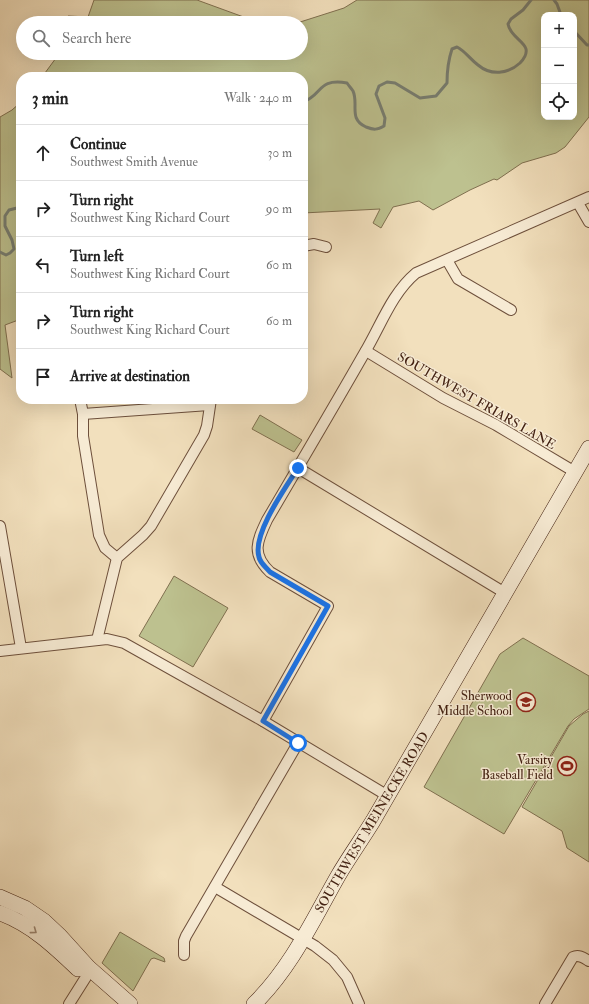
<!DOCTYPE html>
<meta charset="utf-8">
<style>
body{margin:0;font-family:"IM FELL Double Pica",serif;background:#f2f2f2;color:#222}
.controls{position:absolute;right:12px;top:12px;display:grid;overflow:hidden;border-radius:8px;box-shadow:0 4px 16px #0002}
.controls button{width:36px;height:36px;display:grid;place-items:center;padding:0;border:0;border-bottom:1px solid #e0e0e0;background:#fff;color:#222;font:20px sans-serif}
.stop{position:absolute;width:12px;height:12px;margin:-9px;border:3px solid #1a73e8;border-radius:50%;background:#fff}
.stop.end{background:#1a73e8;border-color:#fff;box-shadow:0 1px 4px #0008}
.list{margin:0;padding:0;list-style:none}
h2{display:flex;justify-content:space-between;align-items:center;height:52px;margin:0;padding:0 16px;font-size:17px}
h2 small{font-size:13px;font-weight:400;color:#767676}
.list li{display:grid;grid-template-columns:26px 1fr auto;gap:12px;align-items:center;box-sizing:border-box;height:56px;padding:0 16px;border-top:1px solid #e0e0e0}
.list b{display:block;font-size:15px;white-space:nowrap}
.list p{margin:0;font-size:13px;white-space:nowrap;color:#767676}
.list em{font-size:13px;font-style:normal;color:#767676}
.icon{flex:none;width:22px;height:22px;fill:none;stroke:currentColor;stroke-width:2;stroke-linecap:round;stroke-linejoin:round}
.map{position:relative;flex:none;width:589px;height:1004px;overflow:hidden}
.search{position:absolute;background:#fff;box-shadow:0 4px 16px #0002;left:16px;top:16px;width:292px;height:44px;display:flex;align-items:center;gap:10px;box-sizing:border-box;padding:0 14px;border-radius:22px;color:#767676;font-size:15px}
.panel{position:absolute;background:#fff;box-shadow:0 4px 16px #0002;left:16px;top:72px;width:292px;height:332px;border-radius:16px}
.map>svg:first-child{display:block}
</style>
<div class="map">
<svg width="589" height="1004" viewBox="0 0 589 1004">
<rect width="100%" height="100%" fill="#f2e0bd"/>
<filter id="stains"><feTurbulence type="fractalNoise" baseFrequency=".005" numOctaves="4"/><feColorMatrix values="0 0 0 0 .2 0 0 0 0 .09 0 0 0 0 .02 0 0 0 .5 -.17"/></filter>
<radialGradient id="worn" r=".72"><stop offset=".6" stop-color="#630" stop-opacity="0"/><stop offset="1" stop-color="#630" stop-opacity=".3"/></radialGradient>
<g fill="#bdc18f" stroke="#807050" fill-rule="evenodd">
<path d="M94,0h103l63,23h-193l1,-7 20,1z"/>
<path d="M357,0h232v117l-24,30 -9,6 -34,10 -25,17 -3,-1 -24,11 -37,20 -14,-9 -26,6 -12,21 -8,-5 7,-14 -77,4v-136h-261l14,-19 2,-5h243v-30h-4l47,-15zM544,15h30v102h-30z"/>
<path d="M21,102v217l-16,6 7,53 -12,-9v-252l12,-7z"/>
<path d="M260,415l42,25 -8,12 -42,-23z"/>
<path d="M174,576l54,32 -35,59 -54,-31z"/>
<path d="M523,638l66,38v33l-15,10 -6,7 -64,108 -80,-47 76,-133z"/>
<path d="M589,711v151l-22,-14 -5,-17 -40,-24 47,-81 14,-12z"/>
<path d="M120,932l44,26 1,4 -11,-4 -3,1 -18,32 -31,-28z"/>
</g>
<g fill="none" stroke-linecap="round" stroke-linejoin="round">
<g stroke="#777e72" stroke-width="3">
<path d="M554,0l3,4 4,11"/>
<path d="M574,31l13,14h2"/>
<path d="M303,102c20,-7 14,-24 44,-19 2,3 4,5 6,8 6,13 -5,28 13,36 8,3 11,3 18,-1l1,-8 -9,-24 3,-8 8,-4 8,1 25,15 16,-2 11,-13c0,-12 1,-22 5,-34l5,-2c8,4 13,12 21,18 13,11 30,9 42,-2 4,-4 7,-9 6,-14 -2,-8 -16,-13 -18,-25l3,-5 12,-9 8,-10"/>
<path d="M0,252l6,3 4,-2 4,-4 -2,-9 -7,-14v-10l4,-6 12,-3"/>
</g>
<g stroke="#6e503c" stroke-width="12">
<g id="minor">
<path d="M578,203l11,19"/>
<path d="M303,246l11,-2 12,3"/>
<path d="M447,260l11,19 53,31"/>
<path d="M366,351l77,47 53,27 79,47"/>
<path d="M80,399l3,15v22l16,99 6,13 12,10"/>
<path d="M83,414l126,-9"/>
<path d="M298,468l207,125"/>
<path d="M0,526l21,122"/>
<path d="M97,640l20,-82 26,-23 8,-9 53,-91 3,-9 4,-27"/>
<path d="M0,651l107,-12 17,4 139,78 125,75"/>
<path d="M263,721l65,-115 -58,-34c-19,-18 -13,-31 -3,-52 33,-56 66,-112 98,-168 16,-27 27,-59 51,-79l173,-76"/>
<path d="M215,887l100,59 18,14 14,17 12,27"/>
<path d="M184,955v-14l2,-5 112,-193"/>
<path d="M69,1004l17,-27"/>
<path d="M545,1004l28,-47c6,-3 11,1 16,4"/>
</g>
</g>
<g stroke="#422011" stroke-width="16">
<g id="secondary">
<path d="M0,897l25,11 19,13 16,15 29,32 41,36"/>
<path d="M0,913c31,11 55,34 78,56"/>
<path d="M254,1004c37,-36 59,-84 84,-128 11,-19 24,-37 35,-55l216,-373"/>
</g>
</g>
<use href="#minor" stroke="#f7ebd4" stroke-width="10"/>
<use href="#secondary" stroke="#f7ebd4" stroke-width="15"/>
</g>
<defs><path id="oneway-chevron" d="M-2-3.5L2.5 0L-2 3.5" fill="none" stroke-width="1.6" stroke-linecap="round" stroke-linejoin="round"/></defs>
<use stroke="#9c8672" href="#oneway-chevron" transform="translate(34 931) rotate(36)"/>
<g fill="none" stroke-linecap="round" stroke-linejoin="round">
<path stroke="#1a73e8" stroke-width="5" d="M298,743l-35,-22 65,-115 -58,-34c-4,-5 -10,-9 -11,-15 -7,-23 27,-70 39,-89"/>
</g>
<defs>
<g id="school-ring" transform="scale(1)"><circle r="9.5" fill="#f7ebd4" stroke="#8f2418" stroke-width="1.5"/><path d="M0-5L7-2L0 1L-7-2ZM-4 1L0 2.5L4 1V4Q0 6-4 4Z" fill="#8f2418"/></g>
<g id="stadium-ring" transform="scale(1)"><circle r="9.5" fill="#f7ebd4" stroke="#8f2418" stroke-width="1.5"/><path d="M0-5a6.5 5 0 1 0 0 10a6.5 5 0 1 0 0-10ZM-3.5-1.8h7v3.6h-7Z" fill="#8f2418"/></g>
</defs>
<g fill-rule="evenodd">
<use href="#school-ring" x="526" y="702"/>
<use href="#stadium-ring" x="567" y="766"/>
</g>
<g text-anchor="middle" stroke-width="3" stroke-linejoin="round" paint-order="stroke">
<g font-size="13" fill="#422011" stroke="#f7ebd4">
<text transform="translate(477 400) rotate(30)" y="5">SOUTHWEST FRIARS LANE</text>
<text transform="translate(371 822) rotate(-59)" y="5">SOUTHWEST MEINECKE ROAD</text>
</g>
<g font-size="13" fill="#422011" stroke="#f7ebd4" text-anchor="end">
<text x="512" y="700">Sherwood<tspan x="512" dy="15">Middle School</tspan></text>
<text x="553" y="764">Varsity<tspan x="553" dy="15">Baseball Field</tspan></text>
</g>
</g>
<rect width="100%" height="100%" filter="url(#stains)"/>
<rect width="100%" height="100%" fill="url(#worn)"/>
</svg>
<div class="controls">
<button>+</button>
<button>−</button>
<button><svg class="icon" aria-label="locate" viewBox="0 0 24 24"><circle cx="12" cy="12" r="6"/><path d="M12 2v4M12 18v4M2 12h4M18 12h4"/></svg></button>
</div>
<div class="stop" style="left:298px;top:743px"></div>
<div class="stop end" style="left:298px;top:468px"></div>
<div class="search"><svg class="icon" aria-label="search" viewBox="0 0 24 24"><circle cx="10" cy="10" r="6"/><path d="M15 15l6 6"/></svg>Search here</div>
<section class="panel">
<h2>3 min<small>Walk · 240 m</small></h2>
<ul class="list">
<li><svg class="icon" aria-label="ahead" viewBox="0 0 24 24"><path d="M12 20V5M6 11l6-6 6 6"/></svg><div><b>Continue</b><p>Southwest Smith Avenue</p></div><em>30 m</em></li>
<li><svg class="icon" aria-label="right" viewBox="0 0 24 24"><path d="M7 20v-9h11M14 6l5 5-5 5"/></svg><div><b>Turn right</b><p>Southwest King Richard Court</p></div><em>90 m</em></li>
<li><svg class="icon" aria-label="left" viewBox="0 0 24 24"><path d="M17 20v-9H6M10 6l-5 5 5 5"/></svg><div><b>Turn left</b><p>Southwest King Richard Court</p></div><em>60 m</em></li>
<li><svg class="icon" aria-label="right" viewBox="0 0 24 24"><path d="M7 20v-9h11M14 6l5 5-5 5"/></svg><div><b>Turn right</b><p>Southwest King Richard Court</p></div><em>60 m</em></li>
<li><svg class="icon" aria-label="arrive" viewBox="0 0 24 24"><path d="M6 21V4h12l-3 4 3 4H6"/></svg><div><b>Arrive at destination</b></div></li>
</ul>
</section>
</div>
